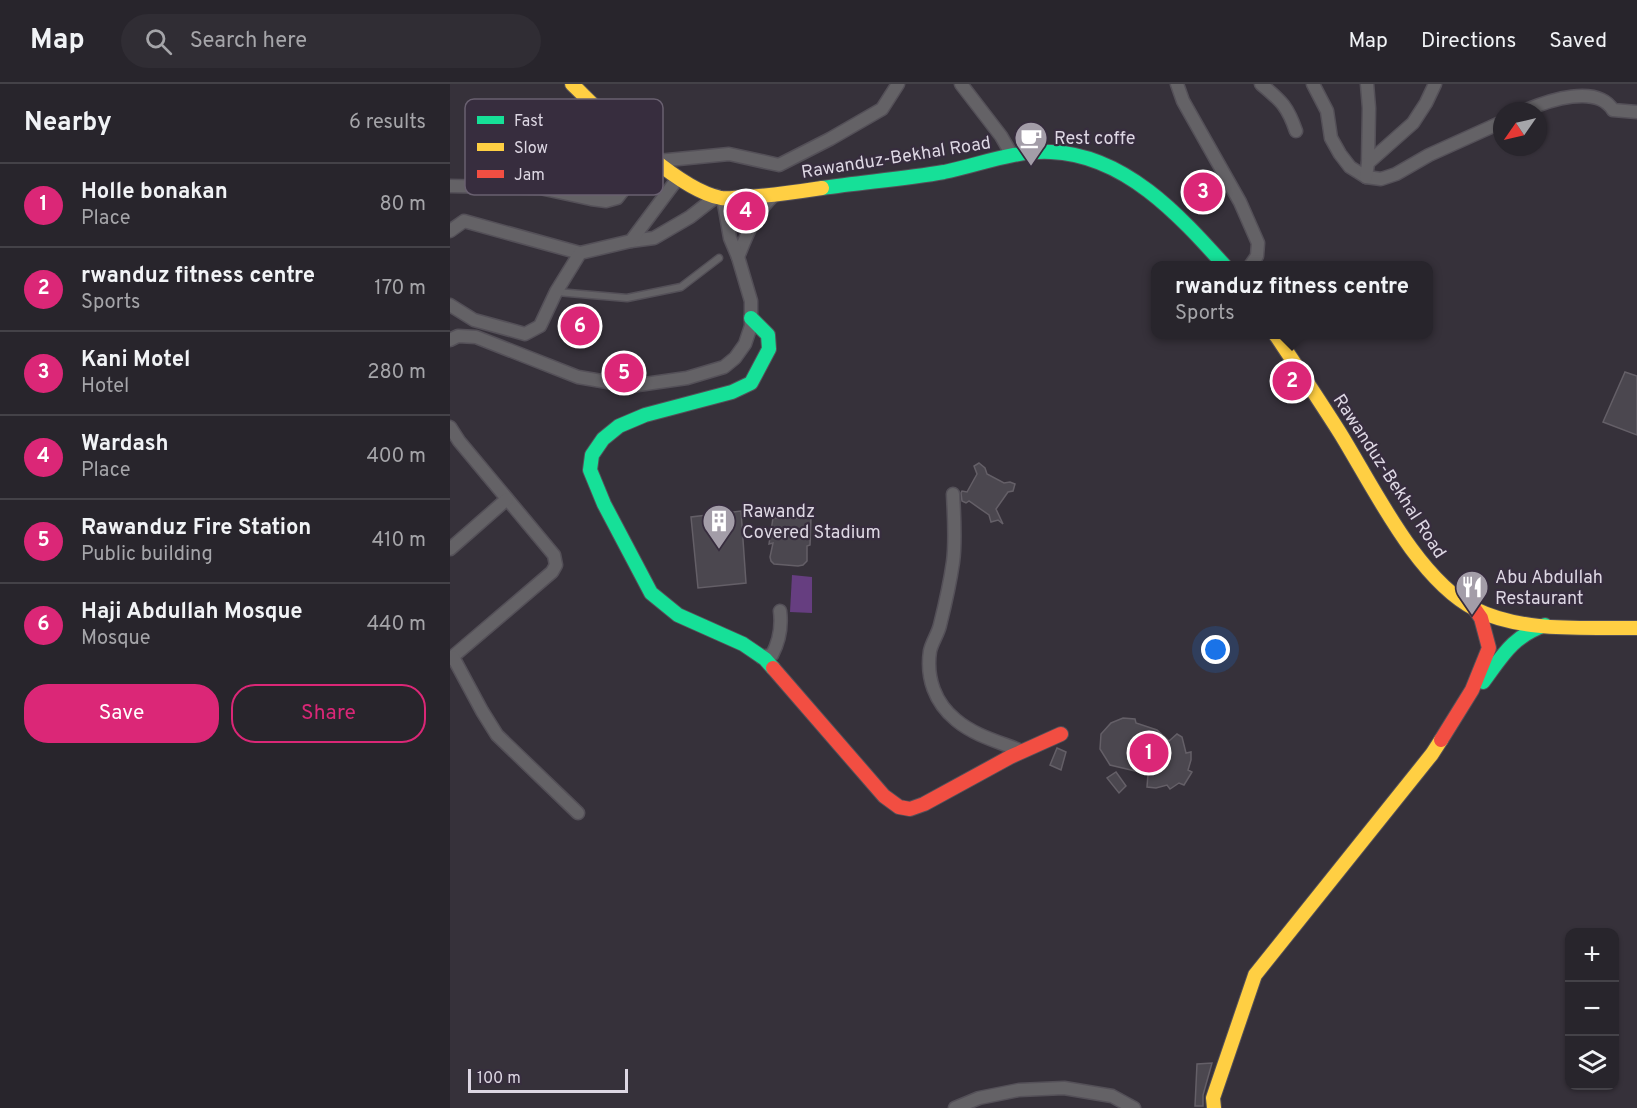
<!DOCTYPE html>
<meta charset="utf-8">
<style>
body{margin:0;font-family:Overpass,sans-serif;background:#302d34;color:#f1f3f6}
.controls{position:absolute;right:18px;bottom:18px;display:grid;overflow:hidden;border-radius:12px;box-shadow:0 2px 4px #0004}
.controls button{width:54px;height:54px;display:grid;place-items:center;padding:0;border:0;border-bottom:2px solid #444248;background:#28252c;color:#f1f3f6;font:30px sans-serif}
.compass{position:absolute;left:1043px;top:18px;width:54px;height:54px;border-radius:50%;background:#28252c;box-shadow:0 2px 4px #0004;rotate:236deg}
.scale{position:absolute;left:18px;bottom:15px;width:160px;box-sizing:border-box;padding-left:6px;border:3px solid #ddd7e3;border-top:0;font-size:16px;line-height:21px;white-space:nowrap;color:#ddd7e3;-webkit-text-stroke:4px #372d3e;paint-order:stroke}
.you{position:absolute;left:766px;top:566px;width:21px;height:21px;margin:-15px;border:4px solid #fff;border-radius:50%;background:#1a73e8;box-shadow:0 0 0 9px #1a73e833}
.badge{display:grid;place-items:center;width:39px;height:39px;border-radius:50%;background:#db2777;color:#fff;font-size:20px;font-weight:700}
.pin{position:absolute;translate:-50% -50%;border:3px solid #fff;box-shadow:0 2px 6px #0006}
.popup{position:absolute;left:701px;top:177px;width:282px;height:78px;box-sizing:border-box;display:grid;place-content:center;border-radius:12px;background:#28252c;filter:drop-shadow(0 2px 4px #0005);font-size:20px;white-space:nowrap;color:#a5a5a9}
.popup b{font-size:22px;color:#f1f3f6}
.popup::after{content:'';position:absolute;left:50%;top:100%;margin-left:-12px;border:12px solid transparent;border-top-color:#28252c}
.list{margin:0;padding:0;list-style:none}
h2{display:flex;justify-content:space-between;align-items:center;height:78px;margin:0;padding:0 24px;font-size:26px}
h2 small{font-size:20px;font-weight:400;color:#a5a5a9}
.list li{display:grid;grid-template-columns:39px 1fr auto;gap:18px;align-items:center;box-sizing:border-box;height:84px;padding:0 24px;border-top:2px solid #444248}
.list b{display:block;font-size:22px;white-space:nowrap}
.list p{margin:0;font-size:20px;white-space:nowrap;color:#a5a5a9}
.list em{font-size:20px;font-style:normal;color:#a5a5a9}
.actions{display:flex;gap:12px;padding:18px 24px}
.actions a{flex:1;padding:14px 0;border:2px solid #db2777;border-radius:24px;text-align:center;font-size:21px;color:#db2777}
.actions .main{background:#db2777;color:#fff}
.icon{flex:none;width:33px;height:33px;fill:none;stroke:currentColor;stroke-width:2;stroke-linecap:round;stroke-linejoin:round}
.map{position:relative;flex:none;width:1187px;height:1024px;overflow:hidden}
header{display:flex;align-items:center;gap:36px;box-sizing:border-box;height:84px;padding:0 30px;background:#28252c;border-bottom:2px solid #444248}
header strong{font-size:28px}
nav{display:flex;gap:33px;margin-inline-start:auto;font-size:21px}
.search{width:420px;height:54px;background:#302d34;display:flex;align-items:center;gap:15px;box-sizing:border-box;padding:0 21px;border-radius:33px;color:#a5a5a9;font-size:22px}
main{display:flex}
aside{flex:1;background:#28252c}
.map>svg:first-child{display:block}
</style>
<header>
<strong>Map</strong>
<div class="search"><svg class="icon" aria-label="search" viewBox="0 0 24 24"><circle cx="10" cy="10" r="6"/><path d="M15 15l6 6"/></svg>Search here</div>
<nav><a>Map</a><a>Directions</a><a>Saved</a></nav>
</header>
<main>
<aside>
<h2>Nearby<small>6 results</small></h2>
<ul class="list">
<li><span class="badge">1</span><div><b>Holle bonakan</b><p>Place</p></div><em>80 m</em></li>
<li><span class="badge">2</span><div><b>rwanduz fitness centre</b><p>Sports</p></div><em>170 m</em></li>
<li><span class="badge">3</span><div><b>Kani Motel</b><p>Hotel</p></div><em>280 m</em></li>
<li><span class="badge">4</span><div><b>Wardash</b><p>Place</p></div><em>400 m</em></li>
<li><span class="badge">5</span><div><b>Rawanduz Fire Station</b><p>Public building</p></div><em>410 m</em></li>
<li><span class="badge">6</span><div><b>Haji Abdullah Mosque</b><p>Mosque</p></div><em>440 m</em></li>
</ul>
<div class="actions"><a class="main">Save</a><a>Share</a></div>
</aside>
<div class="map">
<svg width="1187" height="1024" viewBox="0 0 1187 1024">
<rect width="100%" height="100%" fill="#36313a"/>
<path fill="#663e80" d="M342,491l20,2v36l-22,-1z"/>
<g fill="#4b474f" stroke="#645f67" stroke-width="1.5">
<path d="M1175,288l12,4v59l-34,-13z"/>
<path d="M529,379l6,5 2,6 17,9 6,-1 5,2 -2,7 -5,1 -12,17 7,15 -5,-4 -7,2 -2,-7 -20,-14 -3,2 -4,-2 -1,-8 1,-2 5,1 10,-18 -3,-8z"/>
<path d="M291,427l5,72 -48,5 -7,-71z"/>
<path d="M323,434h38l-1,27 -3,1v15l-4,4 -5,1 -24,-2 -3,-3 -1,-4 3,-14 -4,1z"/>
<path d="M673,634l12,1 1,4 21,7 12,11 8,-7 5,3 4,16 5,-1v8l-3,10 4,2 -8,13 -5,-2 -9,6 -3,-4 -11,3 -9,-1 1,-13 -38,-9 -10,-16 1,-15 10,-11z"/>
<path d="M607,664l9,4 -5,18 -11,-5z"/>
<path d="M666,688l10,14 -7,7 -12,-15z"/>
<path d="M762,979l-9,32v11h-8l2,-42z"/>
</g>
<g fill="none" stroke-linecap="round" stroke-linejoin="round">
<g stroke="#545058" stroke-width="9">
<path id="lane" d="M107,208l70,6 54,-11 38,-29"/>
</g>
<g stroke="#545058" stroke-width="15">
<g id="street">
<path d="M511,0l40,52 11,19"/>
<path d="M727,0l6,17 57,101 18,41 -1,13 -7,10"/>
<path d="M811,0c20,17 26,21 35,47"/>
<path d="M863,0l14,27 4,27 9,16 10,13 16,10 15,2 15,-5 33,-19 73,-33"/>
<path d="M917,0l2,24 -1,55"/>
<path d="M1074,27c25,-11 73,-27 89,-1l24,2"/>
<path d="M208,77l71,-7 50,11 51,-26 52,-30 16,-25"/>
<path d="M916,93l2,-14 45,-40 13,-20 9,-19"/>
<path d="M0,102l90,2 51,11 15,2 11,-3 11,-14 2,-13 -13,-40"/>
<path d="M0,147l14,-10 116,32"/>
<path d="M181,157l23,-3 36,-21 27,-21"/>
<path d="M288,173c9,-23 17,-44 35,-61"/>
<path d="M0,221l24,15 51,14 15,-8 16,-34 24,-39 51,-12 47,-63"/>
<path d="M0,256l8,-4 18,1 102,40 53,9 56,-8 37,-11 11,-9 10,-14 6,-18v-25l-13,-44 -8,-19 -7,-40"/>
<path d="M0,343l9,14 95,114 2,10 -4,7 -102,87"/>
<path d="M503,410c1,22 3,46 0,68 -3,21 -8,43 -13,63 -2,9 -8,17 -10,26 -4,27 5,52 26,69 19,16 44,22 66,31"/>
<path d="M0,465l57,-50"/>
<path d="M3,573l29,54 15,24 81,78"/>
<path d="M311,573l11,-2c8,-15 10,-28 8,-44"/>
<path d="M505,1024l24,-10 40,-8 45,-2 48,8 22,12"/>
</g>
</g>
<g stroke="#545058" stroke-width="16">
<g id="fast">
<path d="M372,104c41,-6 82,-9 122,-16 35,-7 71,-22 107,-20 74,3 128,63 174,114"/>
<path d="M301,234l17,17 1,14 -18,34 -19,9 -87,23 -26,11 -16,13 -11,16 -2,15 14,34 47,89 27,22 65,29 22,15 8,9"/>
<path d="M1033,598c20,-27 29,-45 62,-57"/>
</g>
</g>
<g stroke="#545058" stroke-width="16">
<g id="slow">
<path d="M122,0c34,33 103,105 149,114 8,1 16,-1 23,-1 27,-1 52,-5 78,-9"/>
<path d="M825,250c22,33 44,66 65,99 34,55 77,146 135,176 48,24 110,18 162,19"/>
<path d="M764,1024l-1,-10 42,-123 177,-221 9,-14"/>
</g>
</g>
<g stroke="#545058" stroke-width="16">
<g id="jam">
<path d="M323,584l111,128 15,11 11,2 14,-5 86,-47 51,-23"/>
<path d="M991,656l31,-50 17,-42 -8,-30 -7,-10"/>
</g>
</g>
<use href="#lane" stroke="#646266" stroke-width="6"/>
<use href="#street" stroke="#646266" stroke-width="12"/>
<use href="#fast" stroke="#16e098" stroke-width="14"/>
<use href="#slow" stroke="#ffcf43" stroke-width="14"/>
<use href="#jam" stroke="#f24e42" stroke-width="14"/>
</g>
<defs>
<g id="cafe-pin" transform="scale(1.725)"><path d="M0 17L-7.5 6A9.5 9.5 0 1 1 7.5 6Z" fill="#a39da8" stroke="#372d3e"/><path d="M-5.5-4.5H6V0H3Q3 3.5 0 3.5H-2.5Q-5.5 3.5-5.5 0ZM3-3.2v2h1.7v-2ZM-6 4.5H4V6H-6Z" fill="#fff"/></g>
<g id="building-pin" transform="scale(1.725)"><path d="M0 17L-7.5 6A9.5 9.5 0 1 1 7.5 6Z" fill="#a39da8" stroke="#372d3e"/><path d="M-4-6H4V6H1V3H-1V6H-4ZM-2.5-4.3h1.7v1.8h-1.7ZM.8-4.3h1.7v1.8H.8ZM-2.5-1h1.7V.8h-1.7ZM.8-1h1.7V.8H.8Z" fill="#fff"/></g>
<g id="restaurant-pin" transform="scale(1.725)"><path d="M0 17L-7.5 6A9.5 9.5 0 1 1 7.5 6Z" fill="#a39da8" stroke="#372d3e"/><path d="M-5-6h1v4h1v-4h1v4h1v-4h1v5L-1.5 .5V6h-2V.5L-5-1ZM5-6V6H3V1.5H1.5Q1.5-4 5-6Z" fill="#fff"/></g>
</defs>
<g fill-rule="evenodd">
<use href="#cafe-pin" x="581" y="54"/>
<use href="#building-pin" x="269" y="437"/>
<use href="#restaurant-pin" x="1022" y="503"/>
</g>
<g text-anchor="middle" stroke-width="4.5" stroke-linejoin="round" paint-order="stroke">
<g font-size="18" fill="#ddd7e3" stroke="#372d3e" text-anchor="start">
<text x="604" y="60">Rest coffe</text>
<text x="292" y="433">Rawandz<tspan x="292" dy="21">Covered Stadium</tspan></text>
<text x="1045" y="499">Abu Abdullah<tspan x="1045" dy="21">Restaurant</tspan></text>
</g>
<g font-size="18" fill="#ddd7e3" stroke="#372d3e">
<text transform="translate(446 73) rotate(-9)" y="6">Rawanduz-Bekhal Road</text>
<text transform="translate(940 392) rotate(57)" y="6">Rawanduz-Bekhal Road</text>
</g>
</g>
<rect x="15" y="15" width="198" height="96" rx="9" fill="#372d3e" stroke="#696070" stroke-width="1.5"/>
<rect x="27" y="32" width="27" height="8" fill="#16e098"/>
<rect x="27" y="59" width="27" height="8" fill="#ffcf43"/>
<rect x="27" y="86" width="27" height="8" fill="#f24e42"/>
<g font-size="16" fill="#ddd7e3">
<text x="64" y="42">Fast</text>
<text x="64" y="69">Slow</text>
<text x="64" y="96">Jam</text>
</g>
</svg>
<div class="controls">
<button>+</button>
<button>−</button>
<button><svg class="icon" aria-label="layers" viewBox="0 0 24 24"><path d="M12 4l9 5-9 5-9-5zM3 14l9 5 9-5"/></svg></button>
</div>
<svg class="compass" viewBox="-18 -18 36 36"><path d="M0-13l5 13h-10z" fill="#e53935"/><path d="M0 13l5-13h-10z" fill="#a5a5a9"/></svg>
<div class="scale">100 m</div>
<div class="you"></div>
<div class="pin badge" style="left:699px;top:669px">1</div>
<div class="pin badge" style="left:842px;top:297px">2</div>
<div class="popup"><b>rwanduz fitness centre</b>Sports</div>
<div class="pin badge" style="left:753px;top:108px">3</div>
<div class="pin badge" style="left:296px;top:127px">4</div>
<div class="pin badge" style="left:174px;top:289px">5</div>
<div class="pin badge" style="left:130px;top:242px">6</div>
</div>
</main>
